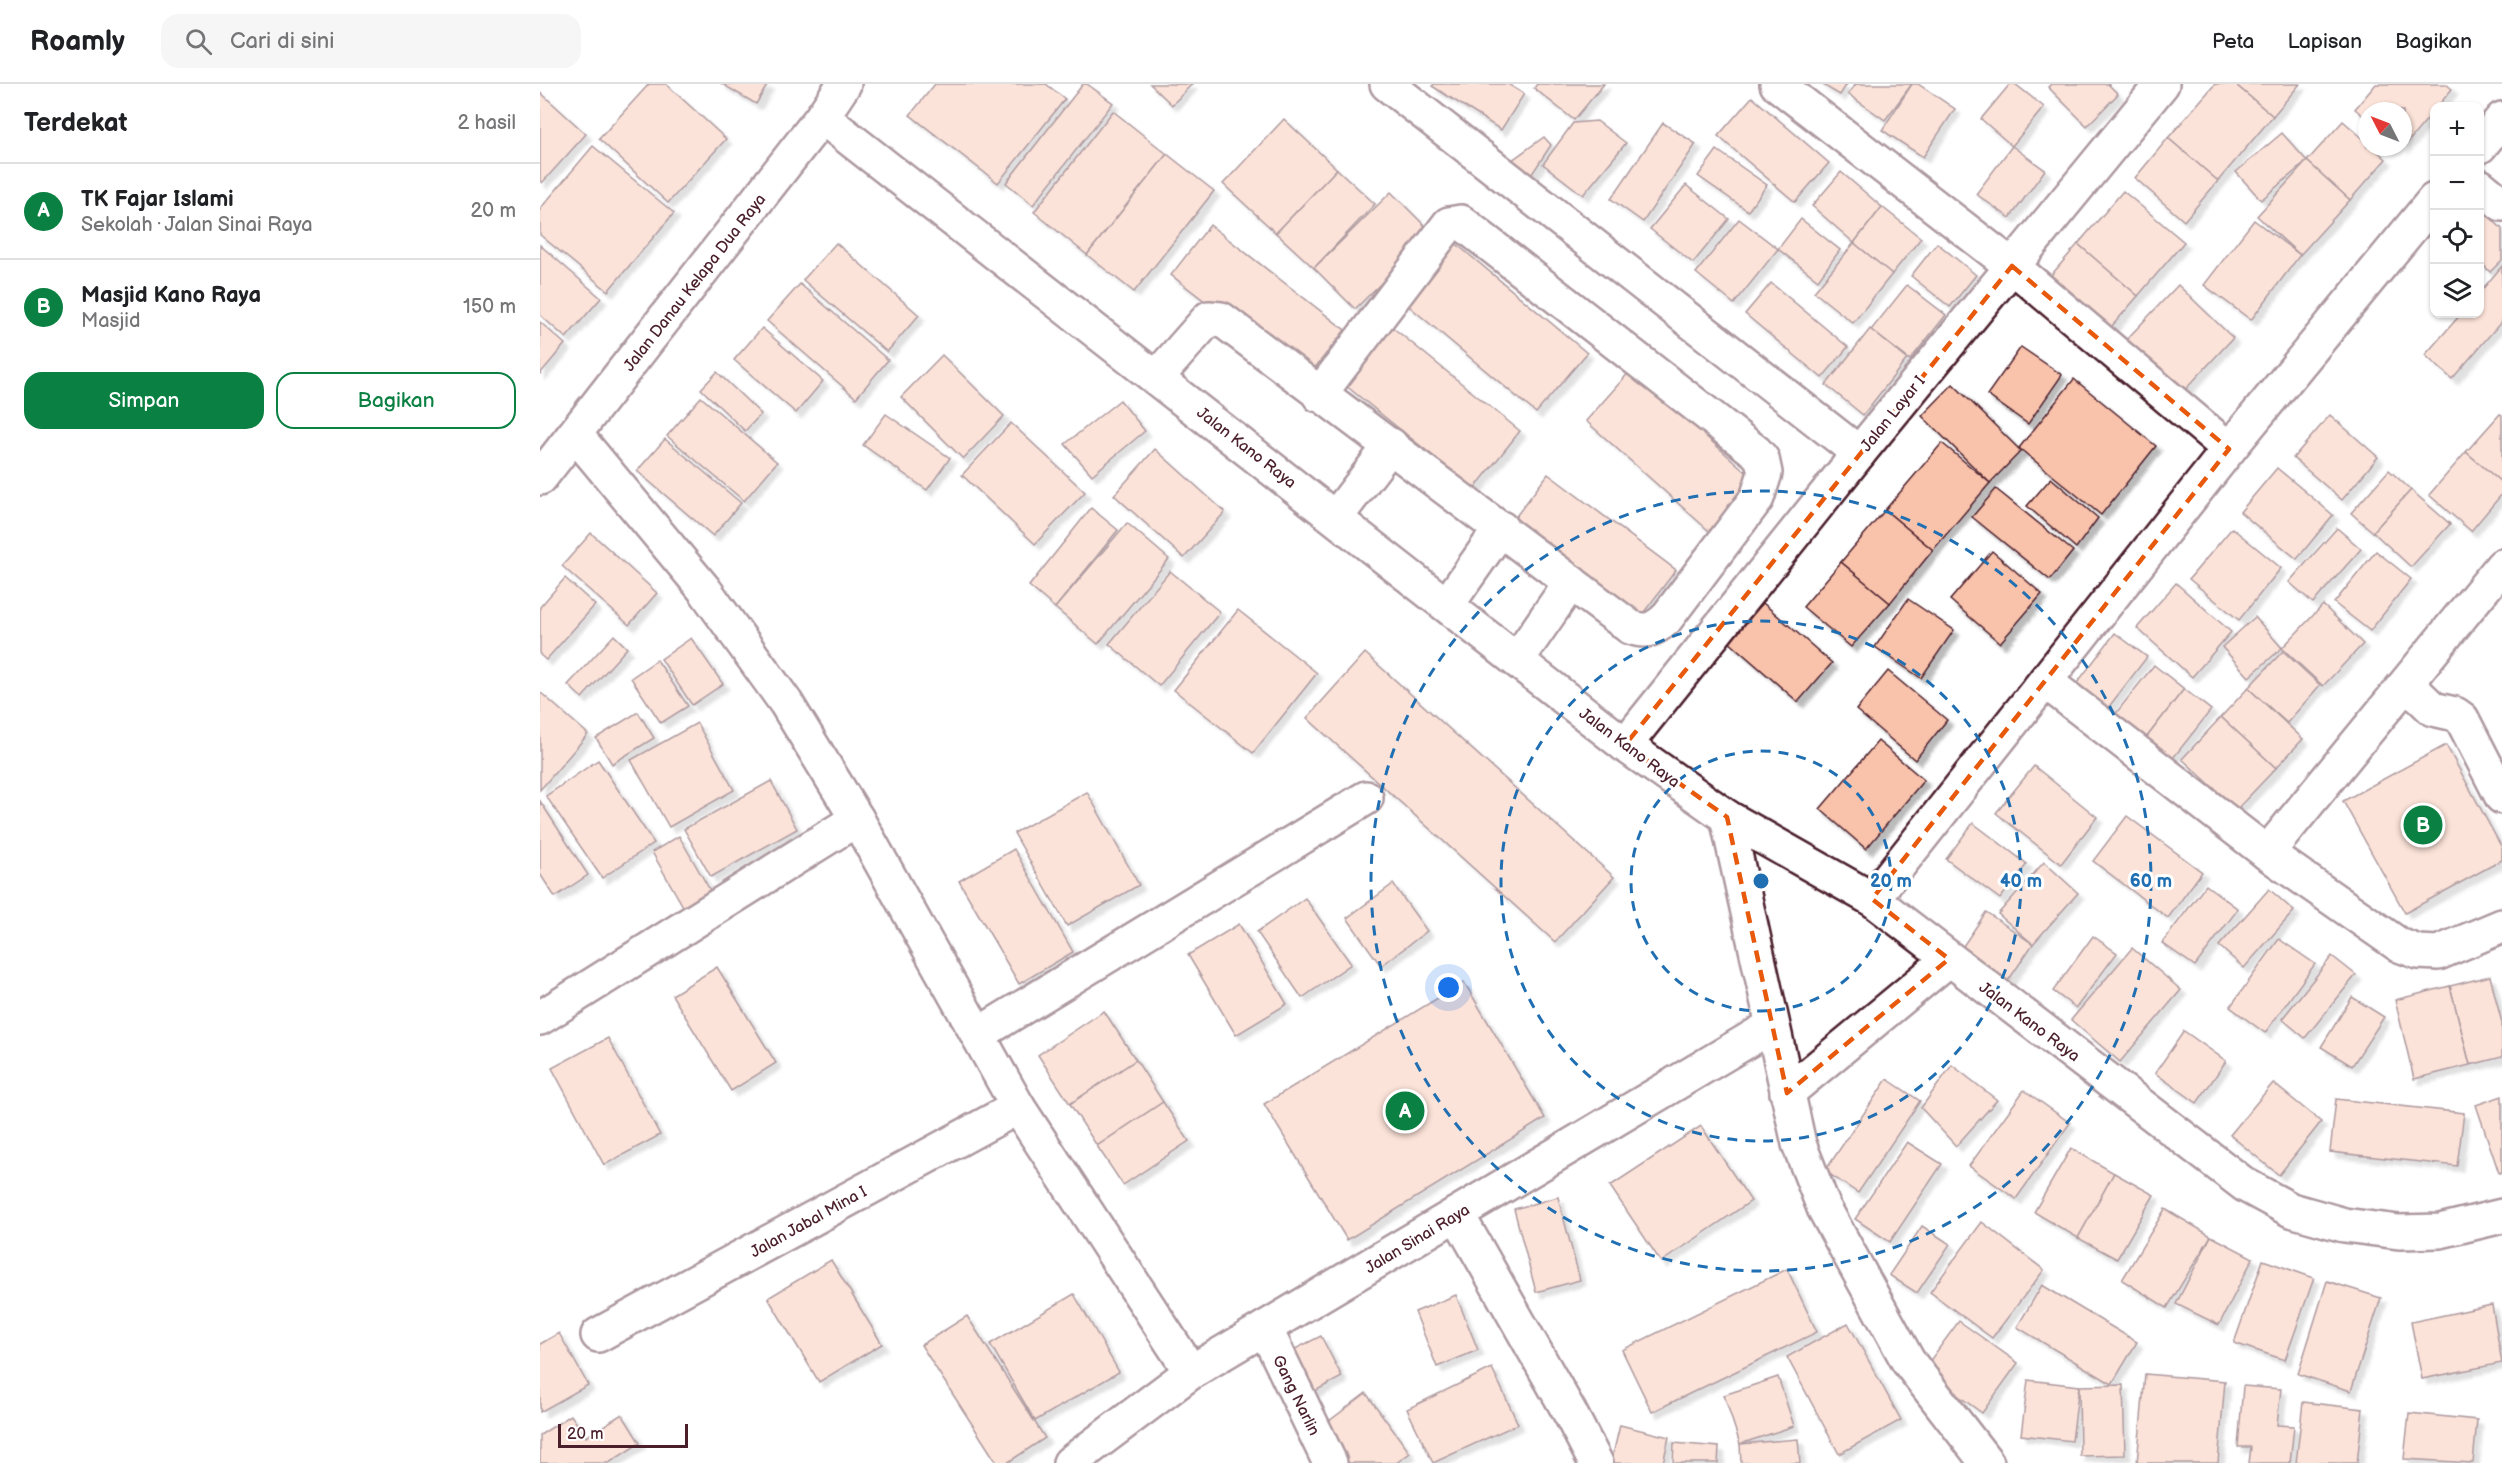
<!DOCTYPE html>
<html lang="id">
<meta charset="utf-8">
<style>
body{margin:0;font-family:"Balsamiq Sans",sans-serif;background:#f6f6f6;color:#202124}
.controls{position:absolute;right:18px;top:18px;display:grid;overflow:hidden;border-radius:12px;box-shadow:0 2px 4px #0004}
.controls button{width:54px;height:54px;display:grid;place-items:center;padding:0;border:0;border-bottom:2px solid #e0e0e0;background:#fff;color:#202124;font:30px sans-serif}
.compass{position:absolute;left:1818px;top:18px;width:54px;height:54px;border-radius:50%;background:#fff;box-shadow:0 2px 4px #0004;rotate:312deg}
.scale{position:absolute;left:18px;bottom:15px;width:130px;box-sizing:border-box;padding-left:6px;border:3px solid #4a1f2b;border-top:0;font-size:16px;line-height:21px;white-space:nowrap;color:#4a1f2b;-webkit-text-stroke:4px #fff;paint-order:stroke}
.you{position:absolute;left:909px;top:904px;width:21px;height:21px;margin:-15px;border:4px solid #fff;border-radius:50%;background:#1a73e8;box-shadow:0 0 0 9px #1a73e833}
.badge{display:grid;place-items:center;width:39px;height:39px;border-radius:50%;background:#0b8043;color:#fff;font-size:20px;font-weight:700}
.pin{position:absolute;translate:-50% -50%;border:3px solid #fff;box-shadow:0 2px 6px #0006}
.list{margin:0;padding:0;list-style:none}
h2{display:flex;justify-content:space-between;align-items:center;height:78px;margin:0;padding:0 24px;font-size:26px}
h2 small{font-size:20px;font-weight:400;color:#757577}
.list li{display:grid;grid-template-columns:39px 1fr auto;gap:18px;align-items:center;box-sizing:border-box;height:96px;padding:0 24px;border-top:2px solid #e0e0e0}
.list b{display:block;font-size:22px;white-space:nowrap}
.list p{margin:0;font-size:20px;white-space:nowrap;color:#757577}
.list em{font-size:20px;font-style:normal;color:#757577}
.actions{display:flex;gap:12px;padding:18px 24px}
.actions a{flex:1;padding:14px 0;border:2px solid #0b8043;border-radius:18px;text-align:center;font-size:21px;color:#0b8043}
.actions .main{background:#0b8043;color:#fff}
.icon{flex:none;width:33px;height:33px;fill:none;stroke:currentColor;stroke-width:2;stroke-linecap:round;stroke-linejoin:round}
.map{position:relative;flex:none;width:1962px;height:1379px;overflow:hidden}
header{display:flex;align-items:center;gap:36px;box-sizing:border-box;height:84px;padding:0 30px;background:#fff;border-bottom:2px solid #e0e0e0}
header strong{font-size:28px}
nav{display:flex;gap:33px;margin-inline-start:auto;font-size:21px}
.search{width:420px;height:54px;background:#f6f6f6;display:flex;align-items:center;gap:15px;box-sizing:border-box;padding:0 21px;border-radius:18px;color:#757577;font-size:22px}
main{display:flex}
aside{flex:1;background:#fff}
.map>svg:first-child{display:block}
</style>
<header>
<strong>Roamly</strong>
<div class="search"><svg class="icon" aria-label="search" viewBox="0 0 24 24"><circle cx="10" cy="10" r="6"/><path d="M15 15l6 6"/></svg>Cari di sini</div>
<nav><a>Peta</a><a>Lapisan</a><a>Bagikan</a></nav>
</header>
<main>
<aside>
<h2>Terdekat<small>2 hasil</small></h2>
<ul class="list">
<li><span class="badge">A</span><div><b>TK Fajar Islami</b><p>Sekolah · Jalan Sinai Raya</p></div><em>20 m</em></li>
<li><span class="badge">B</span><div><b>Masjid Kano Raya</b><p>Masjid</p></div><em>150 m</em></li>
</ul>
<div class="actions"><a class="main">Simpan</a><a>Bagikan</a></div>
</aside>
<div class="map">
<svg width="1962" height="1379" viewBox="0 0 1962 1379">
<defs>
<filter id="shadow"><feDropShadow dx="5.5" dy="5.5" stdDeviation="1.5" flood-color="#0004"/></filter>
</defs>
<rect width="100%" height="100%" fill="#fff"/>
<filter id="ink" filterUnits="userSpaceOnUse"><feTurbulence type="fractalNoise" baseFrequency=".0167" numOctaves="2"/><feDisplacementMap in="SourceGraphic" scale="12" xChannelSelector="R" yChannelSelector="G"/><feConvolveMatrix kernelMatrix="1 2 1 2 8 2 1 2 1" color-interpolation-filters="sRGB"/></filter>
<g filter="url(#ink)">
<g fill="#f8c2ab" stroke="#4a1f2b" stroke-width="1.5" filter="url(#shadow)">
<path d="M109,0h17l60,55 -58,64 -69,-64z"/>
<path d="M182,0h46l-12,20z"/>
<path d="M395,0h111l19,15 -67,84 -88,-68z"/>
<path d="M543,0h4l26,19 -80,102 -27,-22z"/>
<path d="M610,0h42l-20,21z"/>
<path d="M894,0h74l16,10 -23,36 -69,-44z"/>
<path d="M997,0h67l-30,36 -40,-32z"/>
<path d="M1281,0h26l-7,11z"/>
<path d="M1316,0h56l-27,36 -37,-26z"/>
<path d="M1372,0h6l37,25 -32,48 -41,-27z"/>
<path d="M1470,0h5l29,23 -32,39 -31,-27z"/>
<path d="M1511,0h57l10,10 -31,32 -39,-39z"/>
<path d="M1675,0h20l38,32 -55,65 -50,-43z"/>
<path d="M1695,0h65l-27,32z"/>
<path d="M1836,0h70l6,5 -14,17h-4v5l-31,37v-37h-36v8l-12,-10z"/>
<path d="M0,8l46,42 -44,49 -2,-2z"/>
<path d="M1212,13l77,66 -34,39 -77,-66z"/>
<path d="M573,27l54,43 -80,101 -53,-43z"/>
<path d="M744,35l53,50 -61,64 -53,-49z"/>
<path d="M1057,37l29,22 -43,52 -40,-31 30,-41z"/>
<path d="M1803,37l24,21v5h6l13,12 -36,41 -43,-39z"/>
<path d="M1123,39l33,21 -53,78 -32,-23z"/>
<path d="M1742,49l25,28 -46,39 -25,-28z"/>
<path d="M1004,53l7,8 -21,32 -22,-14z"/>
<path d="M1628,54l50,43 -34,40 -49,-43z"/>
<path d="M53,62l81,67 -66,78 -68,-56v-26z"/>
<path d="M1472,62l33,24 -35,48 -34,-24z"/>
<path d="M1177,66l50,35 -19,26 -50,-35z"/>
<path d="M627,70l47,37 -80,101 -47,-37z"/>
<path d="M1767,77l43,39 -50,55 -43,-39z"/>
<path d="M797,85l38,35 -61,64 -38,-35z"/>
<path d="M1301,88l41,35 -28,36 -42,-37z"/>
<path d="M1146,101l43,34 -36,44 -43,-34z"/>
<path d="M1583,107l61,51 -46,54 -60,-52z"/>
<path d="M851,108l41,41 -77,76 -41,-41z"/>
<path d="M1342,123l39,31 -29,36 -38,-31z"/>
<path d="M1940,123l22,22v31l-12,12 -10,-10z"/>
<path d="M1199,135l39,30 -44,55 -38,-31z"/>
<path d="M1261,135l39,31 -22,30 -40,-31z"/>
<path d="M1714,136l46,35 -49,65 -47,-35z"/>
<path d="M670,141l135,105 -39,49 -135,-104z"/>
<path d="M914,158l133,111 -51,60 -132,-111z"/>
<path d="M296,159l83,72 -32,37 -84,-72z"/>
<path d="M1314,159l38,31 -39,49 -39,-31z"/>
<path d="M1397,159l39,32 -26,32 -39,-31z"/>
<path d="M1538,160l60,52 -32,37 -60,-52z"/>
<path d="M0,161l61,53 -35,40 -26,-23z"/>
<path d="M1962,182v55l-50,58 -27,-24 36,-41h19v-22z"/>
<path d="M1231,199l77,64 -26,31 -77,-64z"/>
<path d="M260,200l88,76 -32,38 -89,-77z"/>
<path d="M1367,201l39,30 -36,45 -39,-30z"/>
<path d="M1638,201l55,53 -50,54 -57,-52z"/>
<path d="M0,238l25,22 -25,30z"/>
<path d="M852,243l128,104 -46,58 -129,-104z"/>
<path d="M222,244l61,53 -27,32 -62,-53z"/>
<path d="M1330,245l37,30 -44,56 -37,-30z"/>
<path d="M1481,263l41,28 -34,49 -41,-29z"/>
<path d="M402,271l62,61 -41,43 -62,-62z"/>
<path d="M1091,286l124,110 -46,51 -123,-110z"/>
<path d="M177,288l44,42 -16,17 -44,-42z"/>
<path d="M1534,295l82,67 -55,69 -82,-67z"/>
<path d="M1413,300l68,67 -31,32 -68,-67z"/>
<path d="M161,313l76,65 -33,39 -77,-65z"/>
<path d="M580,316l25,31 -53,44 -27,-31z"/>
<path d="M346,330l64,44 -23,32 -64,-45z"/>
<path d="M1960,330l2,1v68l-36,-31z"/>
<path d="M1790,331l48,42 -36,43 -49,-42z"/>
<path d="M471,339l74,69 -50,52 -73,-69z"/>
<path d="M125,355l76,64 -28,33 -76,-65z"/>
<path d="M1402,359l48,40 -57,67 -48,-40z"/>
<path d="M615,365l70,63 -41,46 -70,-63z"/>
<path d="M1926,368l36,31v11l-31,37 -42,-36z"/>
<path d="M1737,384l56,47 -36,44 -57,-47z"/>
<path d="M1849,386l22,20 -38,42 -22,-19z"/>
<path d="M1008,390l128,96 -41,54 -128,-96z"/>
<path d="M1511,394l47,40 -22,30 -49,-42z"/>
<path d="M1456,405l77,62 -23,29 -78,-63z"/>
<path d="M1871,406l39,34 -39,43 -38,-35z"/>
<path d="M551,424l27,22 -63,78 -26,-22z"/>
<path d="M1345,426l48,40 -43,53 -49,-41z"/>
<path d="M587,439l42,36 -71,85 -43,-36z"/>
<path d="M1692,444l49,40 -42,52 -50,-41z"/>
<path d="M1797,444l24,21 -48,54 -24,-21z"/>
<path d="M51,449l66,60 -28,32 -67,-59z"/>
<path d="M1452,467l50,43 -42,49 -50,-43z"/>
<path d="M1836,467l35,28 -41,52 -36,-28z"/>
<path d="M1301,478l49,41 -39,44 -48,-40z"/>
<path d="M630,487l50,41 -61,74 -50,-42z"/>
<path d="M25,494l30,27 -49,55 -6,-5v-48z"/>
<path d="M1636,499l55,49 -39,45 -55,-49z"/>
<path d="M1368,515l46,31 -33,48 -46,-31z"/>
<path d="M1223,519l69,60 -34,39 -69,-60z"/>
<path d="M1783,521l40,39 -40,42 -41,-38z"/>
<path d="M698,526l79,63 -64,80 -79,-63z"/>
<path d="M1715,533l27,31 -33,29 -27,-30z"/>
<path d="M1575,549l32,24 -39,51 -31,-25z"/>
<path d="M74,551l13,13 -45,50 -14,-13z"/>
<path d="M151,554l32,46 -31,21 -31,-46z"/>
<path d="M1743,567l37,34 -33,38 -39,-35z"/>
<path d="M825,569l249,224 -59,65 -248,-224z"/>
<path d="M117,576l31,46 -27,17 -30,-45z"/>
<path d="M1614,581l30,24 -44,57 -31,-24z"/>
<path d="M1348,587l59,49 -32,40 -59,-50z"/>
<path d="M1708,604l55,51 -27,29 -55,-51z"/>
<path d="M1644,605l27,21 -45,57 -26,-21z"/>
<path d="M0,608l48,42 -48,56z"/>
<path d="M98,628l16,26 -42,26 -16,-26z"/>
<path d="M1681,633l55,51 -39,41 -55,-50z"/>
<path d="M157,639l37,67 -65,37 -38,-67z"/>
<path d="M1338,657l46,39 -58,69 -46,-40z"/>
<path d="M1906,661l56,103v12l-97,53 -62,-112z"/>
<path d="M58,676l56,83 -52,35 -56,-82z"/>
<path d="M1494,682l63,51 -36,47 -65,-51z"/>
<path d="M231,697l26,48 -86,48 -27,-48z"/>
<path d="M547,708l52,93 -72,41 -53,-93z"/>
<path d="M0,717l48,74 -33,22 -15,-23z"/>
<path d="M1587,732l75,56 -34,46 -75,-57z"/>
<path d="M1433,739l54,41 -27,35 -54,-40z"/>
<path d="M139,752l32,56 -27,16 -32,-56z"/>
<path d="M474,765l59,103 -54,32 -60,-103z"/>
<path d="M1504,778l34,31 -45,51 -35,-30z"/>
<path d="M853,800l34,47 -46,35 -34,-48z"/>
<path d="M1666,801l32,24 -43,57 -33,-23z"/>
<path d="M1729,805l25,22 -50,57 -25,-22z"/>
<path d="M765,814l46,66 -49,34 -45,-66z"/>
<path d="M1446,828l47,32 -25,37 -47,-32z"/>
<path d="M699,840l48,80 -51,31 -48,-80z"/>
<path d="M1553,852l24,17 -41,55 -23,-17z"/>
<path d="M1739,855l36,25 -50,69 -35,-26z"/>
<path d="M1592,864l49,42 -61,72 -49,-42z"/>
<path d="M1792,872l24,19 -51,63 -23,-19z"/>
<path d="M177,883l59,96 -45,28 -59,-96z"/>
<path d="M1950,892l12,47v34l-32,8 -20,-79z"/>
<path d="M924,898l81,136 -198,122 -83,-136z"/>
<path d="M1910,902l20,79 -56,14 -19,-79z"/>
<path d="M1812,913l32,20 -32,49 -31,-19z"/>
<path d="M564,927l32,49 -66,44 -32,-49z"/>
<path d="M1644,947l42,30 -29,42 -42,-30z"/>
<path d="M68,954l52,97 -56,30 -52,-97z"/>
<path d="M596,976l27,42 -66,44 -27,-42z"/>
<path d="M1412,981l45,35 -41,46 -35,-38z"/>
<path d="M1347,995l33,22 -62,92 -33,-22z"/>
<path d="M1733,999l48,39 -42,53 -49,-40z"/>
<path d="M1484,1006l46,33 -54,76 -47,-33z"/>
<path d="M1962,1012v76l-3,1 -23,-68z"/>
<path d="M1796,1015l128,14 -7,53 -127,-14z"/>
<path d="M623,1018l26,39 -66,44 -26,-39z"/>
<path d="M1161,1042l50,75 -90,61 -51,-76z"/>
<path d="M1367,1058l35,22 -52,78 -35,-23z"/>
<path d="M1531,1064l43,25 -36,65 -44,-26z"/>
<path d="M1574,1089l40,22 -37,64 -39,-21z"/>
<path d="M1018,1113l22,83 -44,12 -22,-83z"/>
<path d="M1625,1125l46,27 -44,72 -45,-28z"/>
<path d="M1442,1138l62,48 -52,68 -62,-46z"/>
<path d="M1382,1142l28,18 -33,49 -28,-18z"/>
<path d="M1671,1152l42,22 -34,67 -43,-21z"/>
<path d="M291,1176l51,84 -63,38 -51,-84z"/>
<path d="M1723,1176l51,18 -29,82 -51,-17z"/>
<path d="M1247,1185l30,63 -165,80 -30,-62z"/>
<path d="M1787,1197l54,17 -30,93 -53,-17z"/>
<path d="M1502,1201l95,57 -25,42 -95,-57z"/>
<path d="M534,1210l45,78 -84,49 -45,-77z"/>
<path d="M916,1211l22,55 -41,17 -22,-55z"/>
<path d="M1952,1221l10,58 -80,16 -11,-57z"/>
<path d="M427,1232l78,122 -38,25h-10l-76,-118z"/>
<path d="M1419,1237l59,42 -36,50 -59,-43z"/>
<path d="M1308,1239l53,97 -62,34 -52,-97z"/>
<path d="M19,1249l29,52 -48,27v-68z"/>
<path d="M781,1252l21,41 -29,15 -20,-42z"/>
<path d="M952,1284l26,56 -85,39 -26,-54z"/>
<path d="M1605,1290l80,7 -7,82h-81z"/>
<path d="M1238,1293l16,49 -54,18 -16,-49z"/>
<path d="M1488,1296l51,6 -7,55 -51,-6z"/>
<path d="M1583,1301l2,70 -45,1 -1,-70z"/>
<path d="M1703,1302l38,3 -4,36 17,1 -4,37h-41l2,-16h-13z"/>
<path d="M826,1309l44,60 -14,10h-55l-25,-32z"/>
<path d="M1763,1318l60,7 -6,54h-61z"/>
<path d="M1869,1329l68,7 -4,43 -69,-4z"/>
<path d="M82,1330l18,29 -31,20h-69v-28l31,-20 15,22z"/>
<path d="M1080,1341l49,12 -6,26h-52z"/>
<path d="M1258,1355l2,24h-59l-1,-19z"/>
<path d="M1134,1359l45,4 -1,16h-45z"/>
</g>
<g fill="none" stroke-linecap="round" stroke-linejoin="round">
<g stroke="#4a1f2b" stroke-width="38">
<g id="minor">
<path d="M847,0l472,369"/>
<path d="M1237,0l235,182 217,183"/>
<path d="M282,33l803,628 102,72 145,82 373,286 46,25 53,15 55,7 41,-1 62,-15"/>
<path d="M1940,62l22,-27"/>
<path d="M1940,102l22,18"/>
<path d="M617,293l52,-59 12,1 409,308c16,6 23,3 35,-7l92,-122 8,-25 -3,-14 -6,-7 -295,-230 -12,2 -130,171"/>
<path d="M35,350l129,155 82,114 71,116 161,288 173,265"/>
<path d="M0,394l282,-361 22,-33"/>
<path d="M796,433l55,-72"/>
<path d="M907,521l54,-77"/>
<path d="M977,576l54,-78"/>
<path d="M1505,597l222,172 132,92 19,7 20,1 64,-27"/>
<path d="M1867,600l26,25 22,5 7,5 40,78"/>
<path d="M1085,661l234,-292 303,-369"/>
<path d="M1187,733l72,327 25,64 84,153 79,102"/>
<path d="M1727,769l235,-287"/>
<path d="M1332,815l357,-450 205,-249"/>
<path d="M0,934l317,-199"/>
<path d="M439,950l387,-236"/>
<path d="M1247,1009l162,-134"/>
<path d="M917,1130l113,199 26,50"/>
<path d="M725,1244l65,135"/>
<path d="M58,1251l420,-228"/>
<path d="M530,1379l121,-91 581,-346"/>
</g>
</g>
<use href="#minor" stroke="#fff" stroke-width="33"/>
</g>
</g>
<path d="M0 0H1962V1379H0ZM1472,182l217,183 -357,450 77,60 -162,134 -60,-276 -102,-72z" fill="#fff" fill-opacity=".55" fill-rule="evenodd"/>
<path fill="none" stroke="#e8590c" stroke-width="4.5" stroke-dasharray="12 8" stroke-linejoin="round" d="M1472,182l217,183 -357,450 77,60 -162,134 -60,-276 -102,-72z"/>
<g fill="none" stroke="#1f6fb2" stroke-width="3" stroke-dasharray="10 8">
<circle cx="1221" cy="797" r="130"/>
<circle cx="1221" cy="797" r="260"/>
<circle cx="1221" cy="797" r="390"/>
</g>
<g text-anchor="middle" stroke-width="6" stroke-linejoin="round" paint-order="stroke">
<g font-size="16" fill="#4a1f2b" stroke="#fff">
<text transform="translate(154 198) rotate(-52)" y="6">Jalan Danau Kelapa Dua Raya</text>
<text transform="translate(1352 329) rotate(-51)" y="6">Jalan Layar I</text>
<text transform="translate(707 363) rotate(38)" y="6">Jalan Kano Raya</text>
<text transform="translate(1090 663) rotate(37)" y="6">Jalan Kano Raya</text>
<text transform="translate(1490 937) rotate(37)" y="6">Jalan Kano Raya</text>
<text transform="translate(268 1137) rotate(-29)" y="6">Jalan Jabal Mina I</text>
<text transform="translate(877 1154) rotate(-31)" y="6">Jalan Sinai Raya</text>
<text transform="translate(757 1311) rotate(64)" y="6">Gang Narlin</text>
</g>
</g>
<circle cx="1221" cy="797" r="9" fill="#1f6fb2" stroke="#fff" stroke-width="3"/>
<g font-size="18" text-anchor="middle" font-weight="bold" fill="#1f6fb2" stroke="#fff" stroke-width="6" stroke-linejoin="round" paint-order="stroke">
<text x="1351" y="803">20 m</text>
<text x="1481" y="803">40 m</text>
<text x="1611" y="803">60 m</text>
</g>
</svg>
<div class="controls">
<button>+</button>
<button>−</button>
<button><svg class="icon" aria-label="locate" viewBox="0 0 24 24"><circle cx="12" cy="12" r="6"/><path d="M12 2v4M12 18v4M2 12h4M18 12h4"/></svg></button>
<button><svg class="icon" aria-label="layers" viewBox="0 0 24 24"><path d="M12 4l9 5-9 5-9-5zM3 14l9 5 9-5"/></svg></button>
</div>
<svg class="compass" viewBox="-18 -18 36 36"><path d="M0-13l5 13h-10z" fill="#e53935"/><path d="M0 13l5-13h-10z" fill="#757577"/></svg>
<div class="scale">20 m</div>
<div class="you"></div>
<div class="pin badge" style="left:865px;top:1027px">A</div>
<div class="pin badge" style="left:1883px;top:741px">B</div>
</div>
</main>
